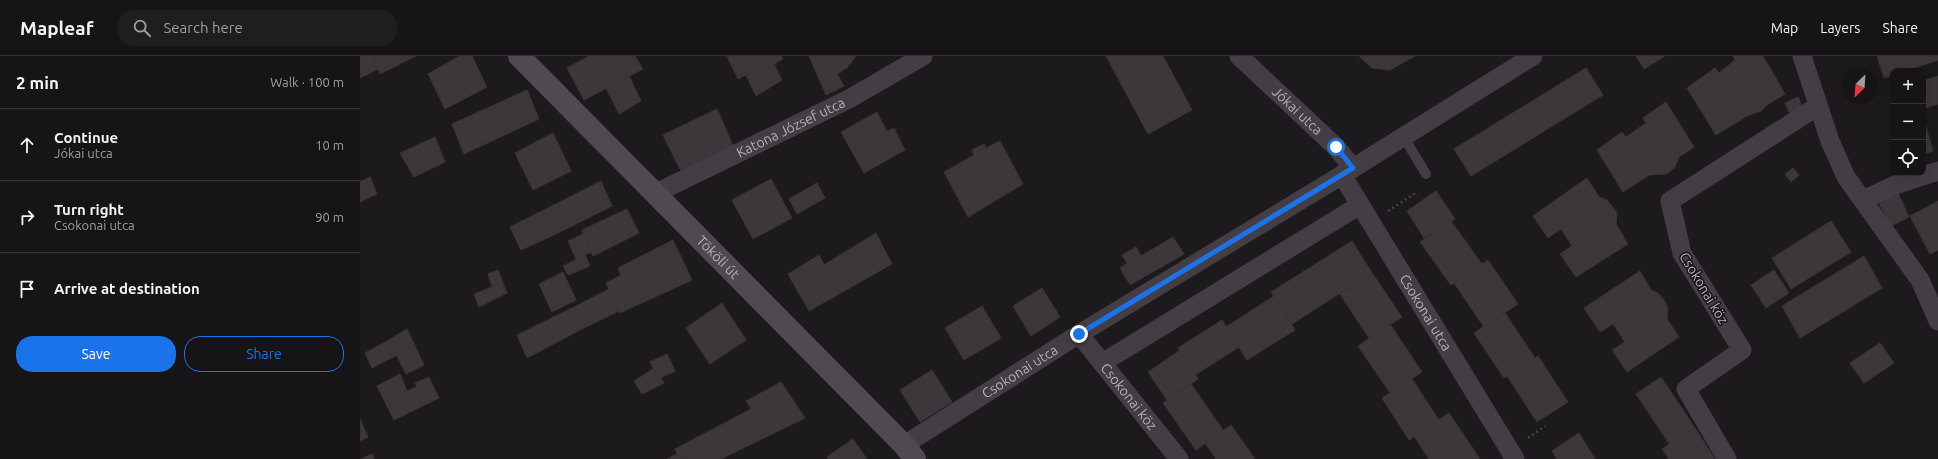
<!DOCTYPE html>
<meta charset="utf-8">
<style>
body{margin:0;font-family:Ubuntu,sans-serif;background:#1f1d1f;color:#f1f3f6}
.controls{position:absolute;right:12px;top:12px;display:grid;overflow:hidden;border-radius:8px;box-shadow:0 4px 16px #0002}
.controls button{width:36px;height:36px;display:grid;place-items:center;padding:0;border:0;border-bottom:1px solid #353335;background:#161416;color:#f1f3f6;font:20px sans-serif}
.compass{position:absolute;left:1482px;top:12px;width:36px;height:36px;border-radius:50%;background:#161416;box-shadow:0 4px 16px #0002;rotate:205deg}
.stop{position:absolute;width:12px;height:12px;margin:-9px;border:3px solid #1a73e8;border-radius:50%;background:#fff}
.stop.end{background:#1a73e8;border-color:#fff;box-shadow:0 1px 4px #0008}
.list{margin:0;padding:0;list-style:none}
h2{display:flex;justify-content:space-between;align-items:center;height:52px;margin:0;padding:0 16px;font-size:17px}
h2 small{font-size:13px;font-weight:400;color:#9e9ea1}
.list li{display:grid;grid-template-columns:26px 1fr auto;gap:12px;align-items:center;box-sizing:border-box;height:72px;padding:0 16px;border-top:1px solid #353335}
.list b{display:block;font-size:15px;white-space:nowrap}
.list p{margin:0;font-size:13px;white-space:nowrap;color:#9e9ea1}
.list em{font-size:13px;font-style:normal;color:#9e9ea1}
.actions{display:flex;gap:8px;padding:12px 16px}
.actions a{flex:1;padding:9px 0;border:1px solid #1a73e8;border-radius:16px;text-align:center;font-size:14px;color:#1a73e8}
.actions .main{background:#1a73e8;color:#fff}
.icon{flex:none;width:22px;height:22px;fill:none;stroke:currentColor;stroke-width:2;stroke-linecap:round;stroke-linejoin:round}
.map{position:relative;flex:none;width:1578px;height:403px;overflow:hidden}
header{display:flex;align-items:center;gap:24px;box-sizing:border-box;height:56px;padding:0 20px;background:#161416;border-bottom:1px solid #353335}
header strong{font-size:19px}
nav{display:flex;gap:22px;margin-inline-start:auto;font-size:14px}
.search{width:280px;height:36px;background:#1f1d1f;display:flex;align-items:center;gap:10px;box-sizing:border-box;padding:0 14px;border-radius:16px;color:#9e9ea1;font-size:15px}
main{display:flex}
aside{flex:1;background:#161416}
.map>svg:first-child{display:block}
</style>
<header>
<strong>Mapleaf</strong>
<div class="search"><svg class="icon" aria-label="search" viewBox="0 0 24 24"><circle cx="10" cy="10" r="6"/><path d="M15 15l6 6"/></svg>Search here</div>
<nav><a>Map</a><a>Layers</a><a>Share</a></nav>
</header>
<main>
<aside>
<h2>2 min<small>Walk · 100 m</small></h2>
<ul class="list">
<li><svg class="icon" aria-label="ahead" viewBox="0 0 24 24"><path d="M12 20V5M6 11l6-6 6 6"/></svg><div><b>Continue</b><p>Jókai utca</p></div><em>10 m</em></li>
<li><svg class="icon" aria-label="right" viewBox="0 0 24 24"><path d="M7 20v-9h11M14 6l5 5-5 5"/></svg><div><b>Turn right</b><p>Csokonai utca</p></div><em>90 m</em></li>
<li><svg class="icon" aria-label="arrive" viewBox="0 0 24 24"><path d="M6 21V4h12l-3 4 3 4H6"/></svg><div><b>Arrive at destination</b></div></li>
</ul>
<div class="actions"><a class="main">Save</a><a>Share</a></div>
</aside>
<div class="map">
<svg width="1578" height="403" viewBox="0 0 1578 403">
<rect width="100%" height="100%" fill="#1d1a1d"/>
<g fill="#3c373b" stroke="#393438">
<path d="M0,0h13l5,13 -18,9z"/>
<path d="M13,0h43l-36,18z"/>
<path d="M100,0h12l15,31 -42,22 -17,-35z"/>
<path d="M229,0h46l8,13 -59,31 -17,-32z"/>
<path d="M367,0h54l2,3 -9,5 8,16 -26,16 -10,-21 -8,4z"/>
<path d="M449,0h47l-9,12 -10,6 7,12 -18,9z"/>
<path d="M746,0h57l29,54 -44,24z"/>
<path d="M999,0h56l-25,14 -18,-2z"/>
<path d="M1276,0h29l-21,13z"/>
<path d="M1373,0h30l22,38 -18,11 -6,6 -14,5 -31,19 -29,-47 28,-20 4,5 16,-13z"/>
<path d="M1517,0h61v4l-33,11h-12v4l-9,3z"/>
<path d="M1226,12l17,27 -132,81 -17,-27z"/>
<path d="M269,20l12,25 -22,13 -13,-26z"/>
<path d="M1578,20v28l-15,5v-28z"/>
<path d="M167,34l12,29 -75,35 -12,-30z"/>
<path d="M1438,41l5,11 -13,6 -5,-11z"/>
<path d="M1306,46l28,45 -15,10 -4,10 -9,7 -17,1 -26,17 -26,-42 25,-18 4,5 20,-14 -3,-5z"/>
<path d="M357,53l17,39 -53,23 -18,-36z"/>
<path d="M517,56l10,19 7,-3 11,22 -41,23 -23,-41z"/>
<path d="M1563,67h2l8,28 -10,3z"/>
<path d="M1533,75v11l-3,-10z"/>
<path d="M193,77l18,38 -38,19 -18,-37z"/>
<path d="M75,81l10,25 -31,15 -14,-24z"/>
<path d="M640,85l23,43 -55,33 -24,-45 30,-17 -2,-5 12,-6 2,4z"/>
<path d="M1433,112l6,7 -8,7 -6,-8z"/>
<path d="M10,121l7,17 -17,8v-20z"/>
<path d="M1227,122l12,19 8,3 7,9 3,4 -1,11 12,20 -52,33 -16,-23 12,-8 -11,-17 -13,9 -15,-22z"/>
<path d="M411,123l21,39 -39,21 -21,-39z"/>
<path d="M241,125l11,25 -52,26 -10,-25z"/>
<path d="M457,127l8,15 -28,16 -8,-15z"/>
<path d="M1076,135l19,28 -31,19 -17,-27z"/>
<path d="M1538,137l11,24 -18,9 -12,-23z"/>
<path d="M1578,145v49l-8,4 -20,-38z"/>
<path d="M190,151l10,25 -39,18 -11,-23z"/>
<path d="M267,153l12,24 -46,23 -11,-26z"/>
<path d="M1091,165l31,43 -31,21 -31,-43z"/>
<path d="M1471,165l20,31 -60,37 -19,-31z"/>
<path d="M516,177l16,31 -83,47 -21,-37 31,-19 5,10z"/>
<path d="M223,178l8,18 -15,7 -8,-18z"/>
<path d="M813,181l11,17 -54,31 -10,-17 7,-5 -5,-8 14,-8 5,9z"/>
<path d="M313,184l19,40 -72,33 -14,-30 15,-8 -3,-7z"/>
<path d="M992,185l20,32 -38,24 -20,-32z"/>
<path d="M225,199l5,11 -22,9 -5,-9z"/>
<path d="M1504,200l18,32 -82,50 -18,-32z"/>
<path d="M1128,204l30,44 -34,23 -30,-44z"/>
<path d="M954,209l20,32 -42,27 -21,-32z"/>
<path d="M138,214l9,23 -28,14 -5,-13 18,-7 -4,-13z"/>
<path d="M1414,214l15,23 -23,15 -15,-23z"/>
<path d="M1280,215l11,19 7,3 6,7 4,9 -1,10 12,18 -52,35 -15,-22 13,-8 -12,-18 -13,8 -16,-24z"/>
<path d="M203,216l13,28 -24,12 -13,-28z"/>
<path d="M1012,217l30,44 -33,21 -29,-44z"/>
<path d="M682,232l18,29 -29,19 -18,-30z"/>
<path d="M249,233l10,22 -39,19 -10,-21z"/>
<path d="M914,240l21,34 -48,30 -21,-33z"/>
<path d="M362,247l24,37 -36,24 -24,-36z"/>
<path d="M622,250l19,32 -37,22 -19,-32z"/>
<path d="M210,253l10,21 -53,28 -10,-23z"/>
<path d="M1145,257l30,45 -31,20 -30,-45z"/>
<path d="M862,264l17,27 -44,28 -17,-27z"/>
<path d="M1030,268l32,48 -32,21 -32,-47z"/>
<path d="M47,273l17,36 -18,9 -17,-34z"/>
<path d="M29,284l8,15 -25,13 -7,-15z"/>
<path d="M1520,287l14,20 -30,20 -14,-20z"/>
<path d="M819,295l19,28 -31,21 -19,-28z"/>
<path d="M307,298l8,17 -17,8 -8,-17z"/>
<path d="M1178,300l30,46 -31,20 -30,-46z"/>
<path d="M293,313l5,10 3,-1 3,5 -22,11 -8,-13z"/>
<path d="M572,314l20,32 -32,20 -20,-32z"/>
<path d="M40,318l7,17 10,-4 -2,-4 14,-6 10,21 -45,22 -17,-34z"/>
<path d="M1301,321l34,51 -25,17 -34,-51z"/>
<path d="M1052,323l27,41 -30,20 -27,-42z"/>
<path d="M421,326l24,36 -84,41h-41l-5,-10 76,-40 -5,-8z"/>
<path d="M831,328l32,46 -27,20 -33,-47z"/>
<path d="M1089,357l31,46h-51l-15,-23z"/>
<path d="M0,363l8,18 -8,4z"/>
<path d="M871,369l24,34h-39l-11,-16z"/>
<path d="M1335,372l20,31h-46l-7,-10z"/>
<path d="M1219,377l16,26h-38l-5,-8z"/>
<path d="M493,383l14,20h-40l1,-3z"/>
<path d="M12,398l2,5h-13z"/>
<path d="M317,398l3,5h-13z"/>
</g>
<g fill="none" stroke-linecap="round" stroke-linejoin="round">
<g stroke="#484149" stroke-width="2.5" stroke-dasharray="2 3" stroke-linecap="butt">
<path d="M1028,155l29,-19"/>
<path d="M1168,382l17,-12"/>
</g>
<path stroke="#443d44" stroke-width="10" d="M1043,80l23,38"/>
<g stroke="#443d44" stroke-width="19">
<path id="s1" d="M879,0l97,91 17,21"/>
<path d="M1442,0l28,85 16,36 74,103 18,41"/>
<path id="s2" d="M982,119l173,284"/>
<path id="s3" d="M294,138l195,-95 74,-43"/>
<path d="M1503,144l32,-15 43,-14"/>
<path id="s4" d="M719,278l100,125"/>
<path d="M742,307l258,-158"/>
<path id="s5" d="M544,389l175,-111 263,-159 191,-119"/>
<path d="M1367,403l-41,-70 56,-39 -60,-97 -12,-52 148,-95"/>
</g>
<path stroke="#514952" stroke-width="22" id="s6" d="M159,0l385,389 11,14"/>
</g>
<g fill="none" stroke-linecap="round" stroke-linejoin="round">
<path stroke="#1a73e8" stroke-width="5" d="M719,278l274,-166 -17,-21"/>
</g>
<g text-anchor="middle" stroke-width="3" stroke-linejoin="round" paint-order="stroke">
<g font-size="14" fill="#b9adbc" stroke="#181518">
<text dy="5" stroke="none"><textPath href="#s1" startOffset="80">Jókai utca</textPath></text>
<text dy="5" stroke="none"><textPath href="#s3" startOffset="152">Katona József utca</textPath></text>
<text dy="5" stroke="none"><textPath href="#s6" startOffset="283">Tököli út</textPath></text>
<text transform="translate(1344 232) rotate(59)" y="5">Csokonai köz</text>
<text dy="5" stroke="none"><textPath href="#s2" startOffset="161">Csokonai utca</textPath></text>
<text dy="5" stroke="none"><textPath href="#s5" startOffset="137">Csokonai utca</textPath></text>
<text dy="5" stroke="none"><textPath href="#s4" startOffset="80">Csokonai köz</textPath></text>
</g>
</g>
</svg>
<div class="controls">
<button>+</button>
<button>−</button>
<button><svg class="icon" aria-label="locate" viewBox="0 0 24 24"><circle cx="12" cy="12" r="6"/><path d="M12 2v4M12 18v4M2 12h4M18 12h4"/></svg></button>
</div>
<svg class="compass" viewBox="-18 -18 36 36"><path d="M0-13l5 13h-10z" fill="#e53935"/><path d="M0 13l5-13h-10z" fill="#9e9ea1"/></svg>
<div class="stop" style="left:976px;top:91px"></div>
<div class="stop end" style="left:719px;top:278px"></div>
</div>
</main>
